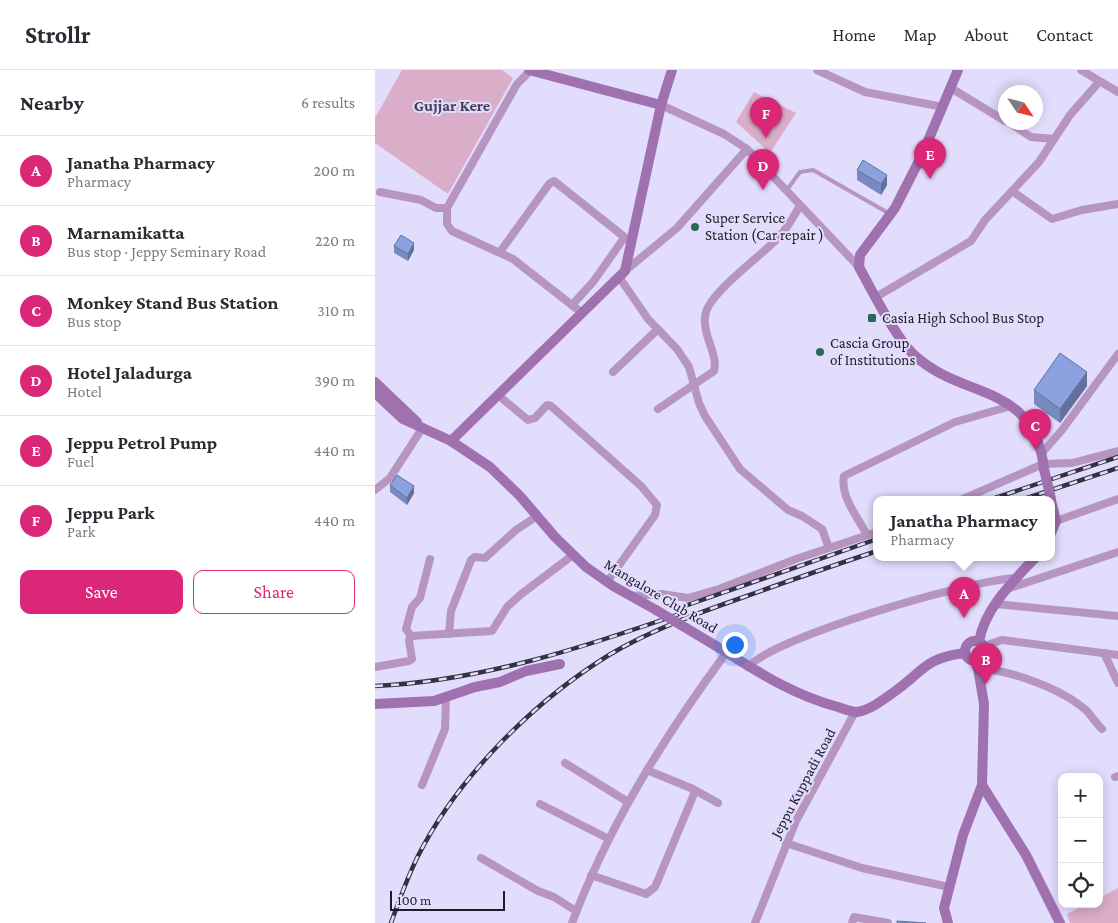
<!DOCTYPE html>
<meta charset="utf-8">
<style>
body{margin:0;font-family:"Crimson Pro",serif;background:#f7f7f7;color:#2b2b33}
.controls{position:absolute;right:15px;bottom:15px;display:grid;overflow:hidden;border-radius:10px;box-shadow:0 2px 12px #0003}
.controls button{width:45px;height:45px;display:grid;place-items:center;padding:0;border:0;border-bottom:1px solid #e1e1e2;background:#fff;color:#2b2b33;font:25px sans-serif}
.compass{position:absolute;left:623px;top:15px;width:45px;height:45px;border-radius:50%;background:#fff;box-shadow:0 2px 12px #0003;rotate:125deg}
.scale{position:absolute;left:15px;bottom:12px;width:115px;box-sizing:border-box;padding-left:5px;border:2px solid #1f1c28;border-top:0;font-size:14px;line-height:18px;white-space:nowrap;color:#1f1c28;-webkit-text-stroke:4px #e2dcfd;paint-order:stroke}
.you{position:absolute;left:359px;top:574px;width:18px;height:18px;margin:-12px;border:4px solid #fff;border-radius:50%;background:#1a73e8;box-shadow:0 0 0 8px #1a73e833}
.badge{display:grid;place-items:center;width:32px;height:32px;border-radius:50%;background:#db2777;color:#fff;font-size:16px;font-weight:700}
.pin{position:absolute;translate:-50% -41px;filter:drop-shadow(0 1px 2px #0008)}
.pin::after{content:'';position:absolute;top:26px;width:18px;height:15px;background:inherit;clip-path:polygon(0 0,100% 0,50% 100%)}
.popup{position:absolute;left:498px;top:426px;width:182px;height:65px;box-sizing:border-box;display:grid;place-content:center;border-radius:10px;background:#fff;filter:drop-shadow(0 1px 4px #0005);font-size:16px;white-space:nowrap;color:#7c7c81}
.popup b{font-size:19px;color:#2b2b33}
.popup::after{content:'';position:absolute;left:50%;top:100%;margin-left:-10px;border:10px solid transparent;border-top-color:#fff}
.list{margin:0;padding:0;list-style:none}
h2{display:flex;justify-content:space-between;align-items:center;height:65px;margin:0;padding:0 20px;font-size:21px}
h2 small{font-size:16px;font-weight:400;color:#7c7c81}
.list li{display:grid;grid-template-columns:32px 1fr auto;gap:15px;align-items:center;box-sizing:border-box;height:70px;padding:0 20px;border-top:1px solid #e1e1e2}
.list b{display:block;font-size:19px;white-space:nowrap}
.list p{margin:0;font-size:16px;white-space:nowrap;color:#7c7c81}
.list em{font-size:16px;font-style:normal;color:#7c7c81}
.actions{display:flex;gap:10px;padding:15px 20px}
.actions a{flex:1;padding:11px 0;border:1px solid #db2777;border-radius:10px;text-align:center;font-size:18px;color:#db2777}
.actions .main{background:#db2777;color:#fff}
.icon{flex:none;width:28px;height:28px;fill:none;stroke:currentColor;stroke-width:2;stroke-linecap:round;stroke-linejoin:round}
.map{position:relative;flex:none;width:743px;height:853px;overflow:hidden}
header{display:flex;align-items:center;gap:30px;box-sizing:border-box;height:70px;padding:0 25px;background:#fff;border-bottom:1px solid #e1e1e2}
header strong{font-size:24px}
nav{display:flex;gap:28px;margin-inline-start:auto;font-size:18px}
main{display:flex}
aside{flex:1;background:#fff}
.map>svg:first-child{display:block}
</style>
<header>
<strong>Strollr</strong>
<nav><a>Home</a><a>Map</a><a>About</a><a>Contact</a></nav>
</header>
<main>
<aside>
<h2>Nearby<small>6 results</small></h2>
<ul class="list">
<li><span class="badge">A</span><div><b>Janatha Pharmacy</b><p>Pharmacy</p></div><em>200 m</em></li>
<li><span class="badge">B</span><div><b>Marnamikatta</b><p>Bus stop · Jeppy Seminary Road</p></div><em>220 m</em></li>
<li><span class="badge">C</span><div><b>Monkey Stand Bus Station</b><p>Bus stop</p></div><em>310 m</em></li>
<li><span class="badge">D</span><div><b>Hotel Jaladurga</b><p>Hotel</p></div><em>390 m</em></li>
<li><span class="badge">E</span><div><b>Jeppu Petrol Pump</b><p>Fuel</p></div><em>440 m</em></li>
<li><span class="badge">F</span><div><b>Jeppu Park</b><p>Park</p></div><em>440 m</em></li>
</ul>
<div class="actions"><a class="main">Save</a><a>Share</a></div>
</aside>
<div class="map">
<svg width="743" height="853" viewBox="0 0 743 853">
<rect width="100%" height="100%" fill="#e2dcfd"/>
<g fill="#daadc8">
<path d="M27,0h100l11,8 -65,116 -73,-51v-25z"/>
<path d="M379,22l42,21 -26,40 -34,-31z"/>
<path d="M743,818v35h-48l-3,-9 19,-10h13v-6z"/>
</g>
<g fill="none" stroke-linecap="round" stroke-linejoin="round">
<path stroke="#b696c0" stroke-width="4" d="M411,121l14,-19 13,-2 77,44"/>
<g stroke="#b696c0" stroke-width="8">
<path d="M442,0l48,22 78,15"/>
<path d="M706,0l37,22"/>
<path d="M576,18l54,33"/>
<path d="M286,35l63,29 23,15 112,118"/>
<path d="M633,52l23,15 23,2"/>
<path d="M637,121l40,28 30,-9 36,-6"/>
<path d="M5,122l41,8 15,8h11l70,-124 13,-13"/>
<path d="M72,138v16l5,7 61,28 69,54"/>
<path d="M125,182l49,-68 5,-3 78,62"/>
<path d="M250,201l52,-43 70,-79"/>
<path d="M244,207l29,42 29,30 12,18 10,36 6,13 35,53 48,41 14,6 20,13 7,19"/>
<path d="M501,227l95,-56 14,-21 54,-58 31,-47 29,-33"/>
<path d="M197,235l21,-23 31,-44"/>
<path d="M238,302l45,-43"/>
<path d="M123,325l30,25 7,-2 12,-13 4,1 90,80 16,19 -2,10 -48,67"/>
<path d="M283,339l56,-38c5,-17 -14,-38 -8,-59 6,-21 56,-57 72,-74 9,-9 15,-21 22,-32"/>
<path d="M667,383l20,-23 56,-76"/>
<path d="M0,420l15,-12 33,-51"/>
<path d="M588,429l80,-35 29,-1 46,-12"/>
<path d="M681,451l62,-22"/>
<path d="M492,465c-9,-18 -27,-38 -23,-59l111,-54 56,-16"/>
<path d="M632,519l111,-37"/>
<path d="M256,526l30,-2 27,4 31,-9 77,-30 81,-27"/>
<path d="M621,534l122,12"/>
<path d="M74,564l2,-23 20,-51 4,-3 10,1 31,-28 21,-14"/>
<path d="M36,566l81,-5 15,-24 13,-12 53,-40"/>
<path d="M609,576l18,-6 116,15"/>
<path d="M729,583l14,30"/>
<path d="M0,597l34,-6 3,-2 -3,-19 2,-4 -5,-7 6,-22 8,-9 10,-39"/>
<path d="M373,597c28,-31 223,-87 268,-89"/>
<path d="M603,598c34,3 83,20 109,43 5,6 10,13 15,18"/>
<path d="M190,693l63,39"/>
<path d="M740,707l3,-1"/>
<path d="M47,715l23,-56 1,-32"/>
<path d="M318,719l25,14"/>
<path d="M165,734l69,35"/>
<path d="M411,773l76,25 87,19"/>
<path d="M106,788l57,33 16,6 22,14"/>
<path d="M216,805l55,19 9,-7 39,-93 -1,-5 -46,-19"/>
<path d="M197,853c37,-98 92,-186 154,-270"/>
<path d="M380,853l41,-102 59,-109"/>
<path d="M477,853l2,-6 34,6"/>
</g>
<g stroke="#a071af" stroke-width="10">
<path d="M154,0l132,35"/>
<path d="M583,0l-36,85 -27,53 -35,47 -1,12c13,24 37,71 55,88 50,46 120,26 130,114"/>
<path d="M0,312l42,40"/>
<path d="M0,323l28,26 48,22 39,26 30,29 35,41 31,30 27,19 43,24"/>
<path d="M76,371l174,-170 36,-166 11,-35"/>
<path d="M676,431l5,20 -5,12"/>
<circle cx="600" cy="581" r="10"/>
<path d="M604,572c5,-33 35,-62 57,-85"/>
<path d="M341,576c39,24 76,49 122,61 6,2 13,5 19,5 13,-2 26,-12 37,-20 30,-21 30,-34 71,-39"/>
<path d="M0,634l59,-3 41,-14 25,-5 26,-11 34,-7"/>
<path d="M607,715l44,70 34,68"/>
<path d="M573,853l-4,-15 19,-73 19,-50 2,-81 -6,-36 -3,-7"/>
</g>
<g stroke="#353240" stroke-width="4.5">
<g id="rail">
<path d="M617,429l126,-42"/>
<path d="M649,429l94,-31"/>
<path d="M301,539l201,-70"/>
<path d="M0,616c107,-5 210,-39 310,-74"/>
<path d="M16,853c8,-22 16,-45 27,-67 40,-79 115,-154 191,-201 42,-25 89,-42 135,-58 44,-16 88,-31 133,-46"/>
</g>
</g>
<use href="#rail" stroke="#e2dcfd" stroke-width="2.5" stroke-dasharray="8" stroke-linecap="butt"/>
<g stroke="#a071af" stroke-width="10">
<path d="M669,399l7,30"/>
<path d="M281,540l60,36"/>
</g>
</g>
<g fill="#788ac0">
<path d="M482,100l30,15 -6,10 -24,-15z"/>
<path d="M19,176l20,4 -6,11 -14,-8z"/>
<path d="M712,316l-27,37 -26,-19v-14z"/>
<path d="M15,415l24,8 -7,12 -17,-13z"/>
</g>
<g fill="#62719c">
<path d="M512,105v10l-6,10v-11z"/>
<path d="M39,173v7l-6,11v-7z"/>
<path d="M712,302v14l-27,37v-14z"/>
<path d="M39,416v7l-7,12v-7z"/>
</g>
<g fill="#8ca1df" stroke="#62719c">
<path d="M488,90l24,15 -6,9 -24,-14z"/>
<path d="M26,165l13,8 -6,11 -14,-8z"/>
<path d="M685,283l27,19 -27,37 -26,-19z"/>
<path d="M22,405l17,11 -7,12 -17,-13z"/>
<path d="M522,851l29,2h-29z"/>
</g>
<g fill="#286957" stroke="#e2dcfd" stroke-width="2">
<circle cx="320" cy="157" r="5"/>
<rect x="492" y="243" width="10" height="10" rx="2.5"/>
<circle cx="445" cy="282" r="5"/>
</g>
<g text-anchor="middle" stroke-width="4" stroke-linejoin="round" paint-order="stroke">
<g font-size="15" fill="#1f1c28" stroke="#e2dcfd" text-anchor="start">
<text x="330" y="153">Super Service<tspan x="330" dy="17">Station (Car repair )</tspan></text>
<text x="507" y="253">Casia High School Bus Stop</text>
<text x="455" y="278">Cascia Group<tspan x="455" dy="17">of Institutions</tspan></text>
</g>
<g font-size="15" fill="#1f1c28" stroke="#e2dcfd">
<text transform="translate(286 526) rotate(31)" y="5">Mangalore Club Road</text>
<text transform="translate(428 713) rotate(-62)" y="5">Jeppu Kuppadi Road</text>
</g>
<g font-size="16" font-weight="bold" fill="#443e59" stroke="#e2dcfd">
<text x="77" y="41">Gujjar Kere</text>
</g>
</g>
</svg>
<div class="controls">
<button>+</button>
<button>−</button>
<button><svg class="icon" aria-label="locate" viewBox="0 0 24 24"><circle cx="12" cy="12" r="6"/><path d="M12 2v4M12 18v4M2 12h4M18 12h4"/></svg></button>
</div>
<svg class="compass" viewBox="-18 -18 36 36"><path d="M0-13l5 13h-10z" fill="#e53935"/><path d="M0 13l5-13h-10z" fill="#7c7c81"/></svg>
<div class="scale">100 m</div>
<div class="you"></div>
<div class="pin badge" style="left:589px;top:548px">A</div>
<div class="popup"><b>Janatha Pharmacy</b>Pharmacy</div>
<div class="pin badge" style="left:611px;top:614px">B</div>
<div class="pin badge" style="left:660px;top:380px">C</div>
<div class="pin badge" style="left:388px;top:120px">D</div>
<div class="pin badge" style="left:555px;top:109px">E</div>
<div class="pin badge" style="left:391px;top:68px">F</div>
</div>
</main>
